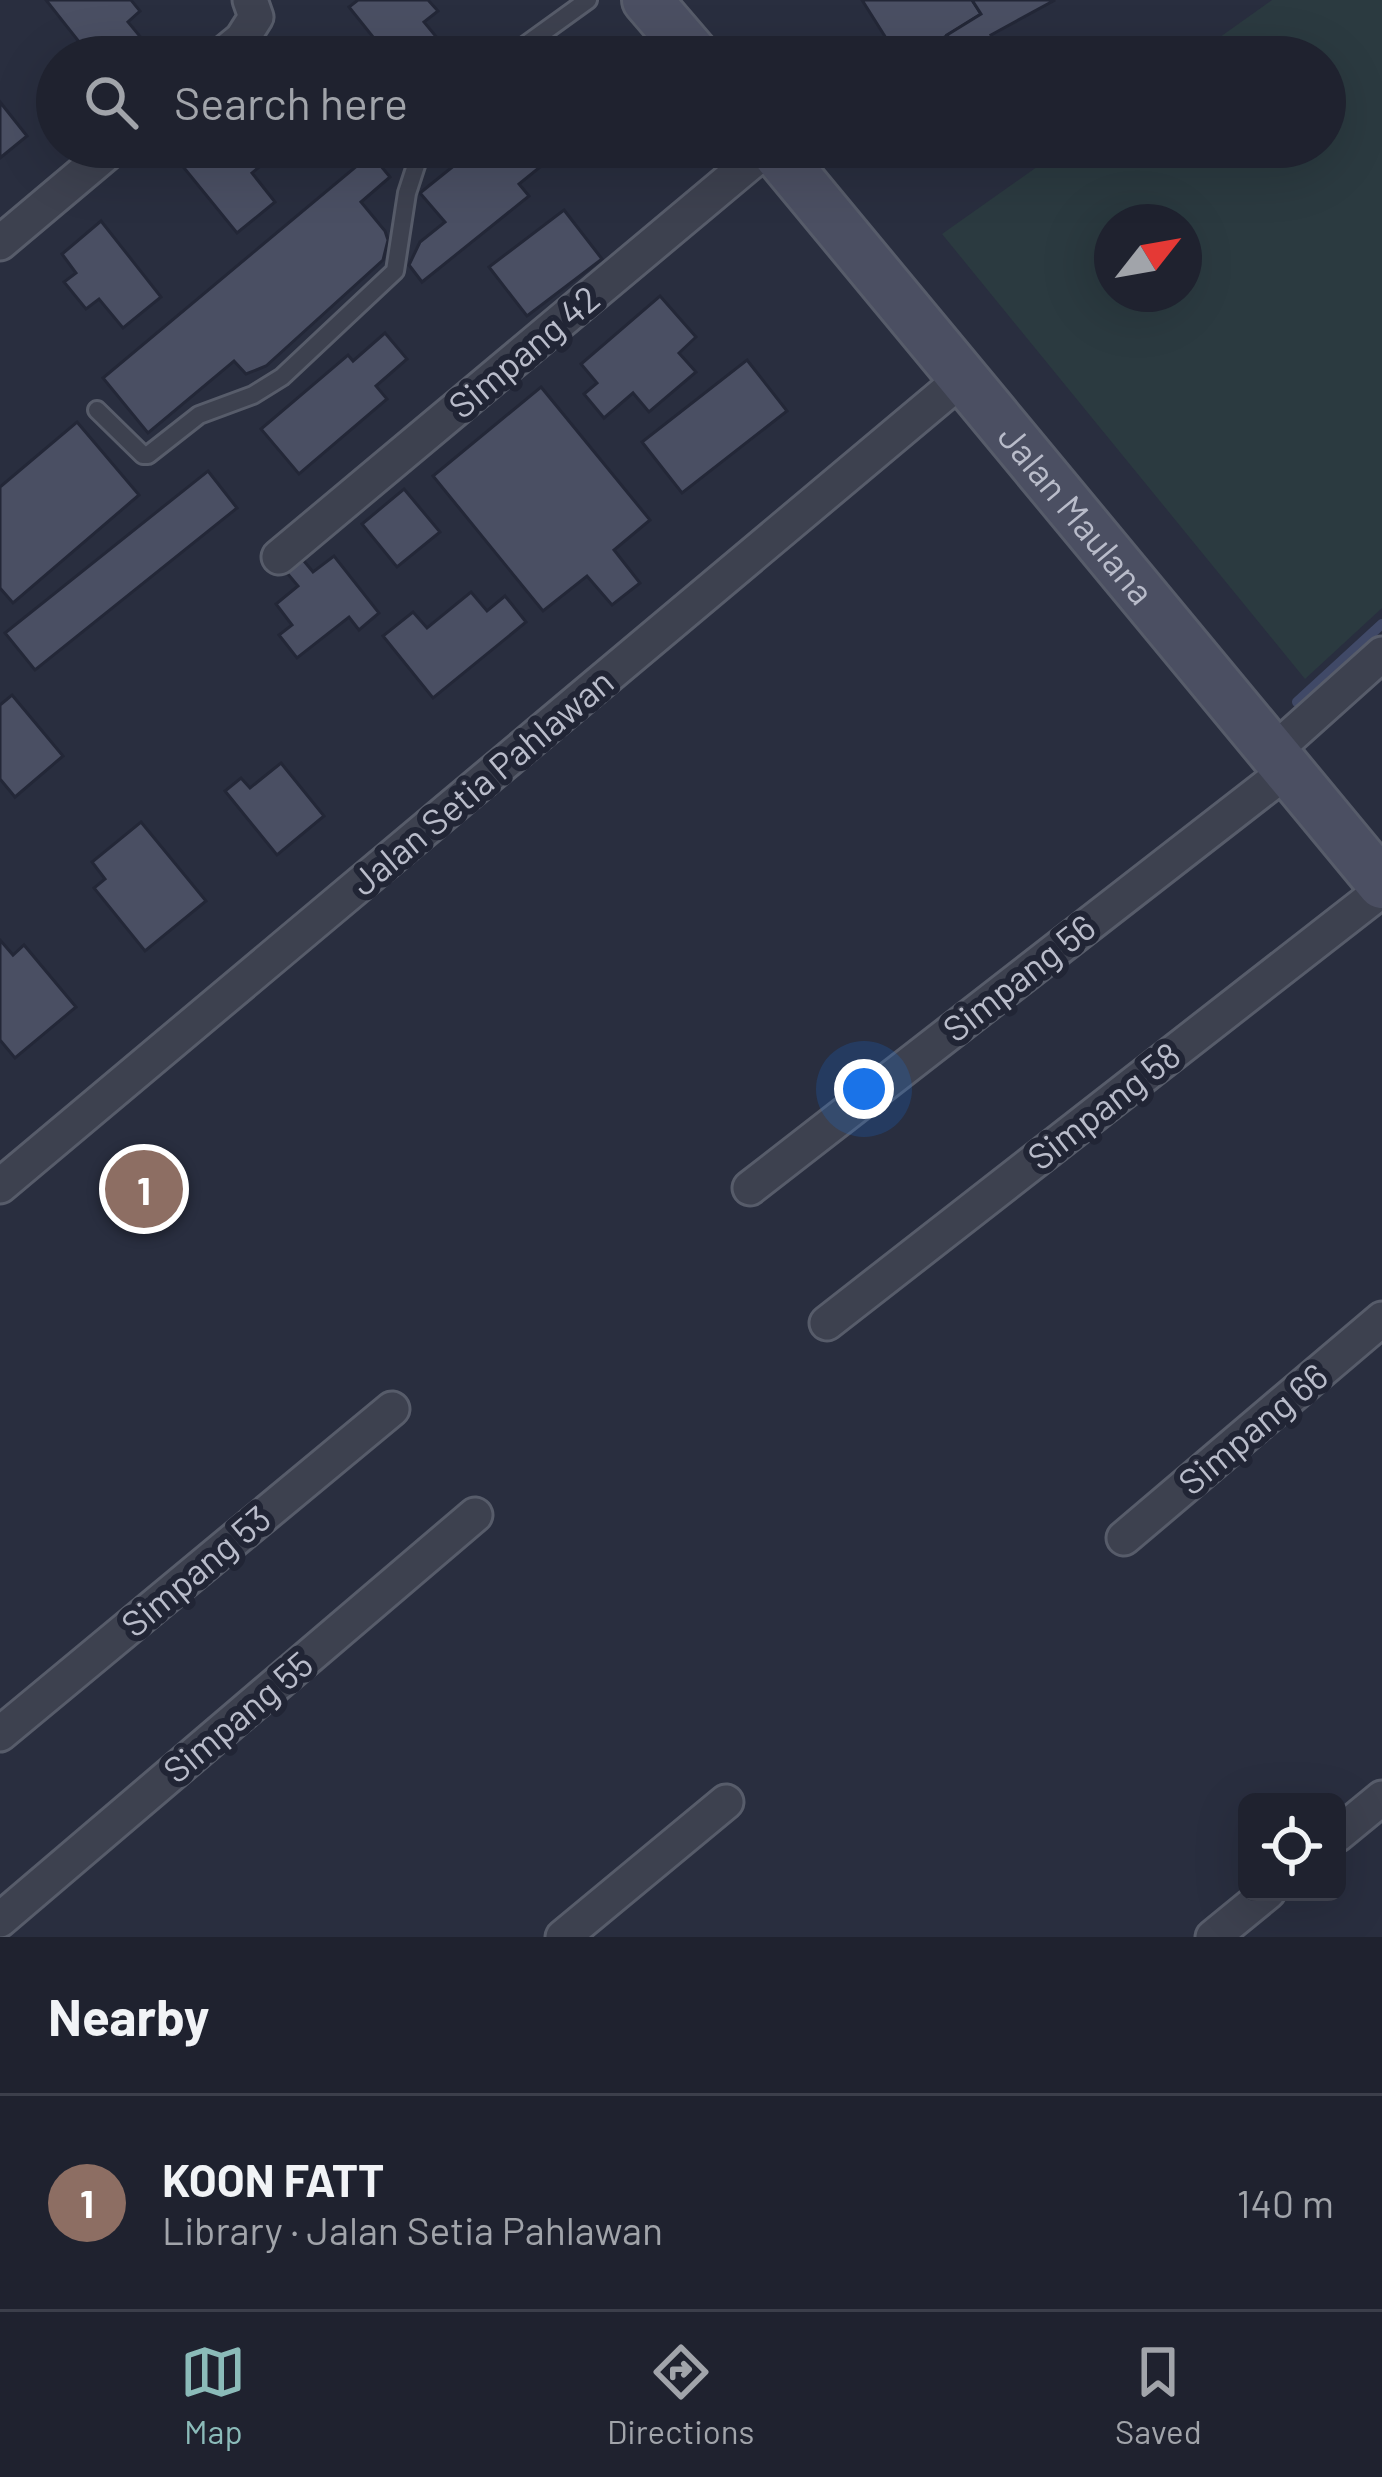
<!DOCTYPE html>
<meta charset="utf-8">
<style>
body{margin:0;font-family:Barlow,sans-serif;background:#2c2f3b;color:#f1f3f6}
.controls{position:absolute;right:36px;bottom:36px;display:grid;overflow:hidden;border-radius:18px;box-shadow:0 12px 48px #0002}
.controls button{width:108px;height:108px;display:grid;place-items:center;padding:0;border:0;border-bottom:3px solid #3c3f4b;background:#1f222f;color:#f1f3f6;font:60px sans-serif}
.compass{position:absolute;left:1094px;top:204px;width:108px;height:108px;border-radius:50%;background:#1f222f;box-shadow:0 12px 48px #0002;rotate:59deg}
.you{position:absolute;left:864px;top:1089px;width:42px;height:42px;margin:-30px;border:9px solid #fff;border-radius:50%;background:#1a73e8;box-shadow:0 0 0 18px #1a73e833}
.badge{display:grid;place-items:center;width:78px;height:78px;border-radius:50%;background:#8bbbb9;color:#fff;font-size:39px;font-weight:700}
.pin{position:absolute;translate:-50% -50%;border:6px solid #fff;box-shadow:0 3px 12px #0006}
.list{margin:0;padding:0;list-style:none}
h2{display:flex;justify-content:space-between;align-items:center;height:156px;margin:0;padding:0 48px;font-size:51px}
h2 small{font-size:39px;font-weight:400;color:#a1a4aa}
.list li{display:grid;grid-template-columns:78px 1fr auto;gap:36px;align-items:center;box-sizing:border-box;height:216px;padding:0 48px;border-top:3px solid #3c3f4b}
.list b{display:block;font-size:45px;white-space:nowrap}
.list p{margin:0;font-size:39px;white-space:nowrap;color:#a1a4aa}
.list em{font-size:39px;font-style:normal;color:#a1a4aa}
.icon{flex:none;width:66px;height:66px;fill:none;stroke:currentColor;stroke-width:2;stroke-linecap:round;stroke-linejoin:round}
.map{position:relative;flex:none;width:1382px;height:1937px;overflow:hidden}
.search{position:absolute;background:#1f222f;box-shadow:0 12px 48px #0002;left:36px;right:36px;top:36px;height:132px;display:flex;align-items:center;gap:30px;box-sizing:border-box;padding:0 42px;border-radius:66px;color:#a1a4aa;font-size:45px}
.sheet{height:372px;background:#1f222f}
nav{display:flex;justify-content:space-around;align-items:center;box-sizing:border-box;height:168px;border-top:3px solid #3c3f4b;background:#1f222f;font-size:33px;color:#a1a4aa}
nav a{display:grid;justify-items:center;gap:6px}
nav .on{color:#8bbbb9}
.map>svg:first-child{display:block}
</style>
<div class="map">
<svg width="1382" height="1937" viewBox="0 0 1382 1937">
<rect width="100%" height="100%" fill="#292e3f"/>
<path fill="#2b3a40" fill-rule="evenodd" d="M1272,0h110v608l-77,71 -363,-445 123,-87h260v-90h-133zM1112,222h72v72h-72z"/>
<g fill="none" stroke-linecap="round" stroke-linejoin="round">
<path stroke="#404967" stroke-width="10" d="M1297,702l85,-78"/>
</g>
<g fill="#4a4f63" stroke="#232737" stroke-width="3">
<path d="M46,0h85l9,11 -12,11 15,18 -20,17h-32z"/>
<path d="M358,0h70l10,11 -14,11 24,29 -7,6h-52l-40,-50z"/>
<path d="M862,0h110l9,14 -68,43h-15z"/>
<path d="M972,0h83l-64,35 14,22h-43l-15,-22 34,-21z"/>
<path d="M0,102l27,34 -27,22z"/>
<path d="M190,147h63l12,15 -13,11 23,29 -38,31 -61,-75z"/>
<path d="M467,147h73l10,12 -31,25 10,12 -107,86 -13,-17 11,-23 25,-20 -25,-29 51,-41z"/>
<path d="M371,154l19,23 -29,25 24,29 3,9 -5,20 -117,106 -20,8 -12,-13 -86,72 -45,-55z"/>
<path d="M564,210l38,49 -75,57 -38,-49z"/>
<path d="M101,221l60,76 -38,31 -24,-29 -13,10 -22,-27 12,-9 -14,-19z"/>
<path d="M660,296l36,41 -17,16 17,19 -47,40 -16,-19 -29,25 -20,-24 13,-11 -16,-19z"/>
<path d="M385,333l22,26 -31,27 11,13 -88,75 -38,-45 87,-74 5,6z"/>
<path d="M747,360l40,51 -105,82 -40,-51z"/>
<path d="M541,387l109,133 -36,30 26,33 -28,22 -25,-29 -44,35 -110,-135z"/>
<path d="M77,422l62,73 -126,108 -13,-15v-101z"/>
<path d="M208,471l29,37 -202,162 -30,-37z"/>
<path d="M404,489l36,43 -43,35 -35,-43z"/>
<path d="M299,555l14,17 21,-16 45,57 -20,17 -10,-13 -52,41 -18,-23 13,-10 -16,-21 22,-18 -16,-19z"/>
<path d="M471,592l16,19 18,-15 21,26 -93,76 -50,-62 30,-24 14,16z"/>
<path d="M12,695l51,61 -48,41 -15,-18v-74z"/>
<path d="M281,763l43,53 -47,39 -52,-64 16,-13 9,10z"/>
<path d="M141,822l65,79 -61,50 -51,-63 11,-9 -13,-17z"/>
<path d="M0,940l13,15 11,-10 52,62 -61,51 -15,-18z"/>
</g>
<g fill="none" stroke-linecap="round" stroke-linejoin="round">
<g stroke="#575c6a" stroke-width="22">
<g id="service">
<path d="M509,57l79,-57"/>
<path d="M97,410l46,45h5l51,-40 54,-20 29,-18 113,-106 12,-78 15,-46"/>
</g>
</g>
<g stroke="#575c6a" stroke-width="39">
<g id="minor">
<path d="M220,57l22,-18 14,-22 -6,-17"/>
<path d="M0,243l114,-96"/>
<path d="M279,557l490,-410"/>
<path d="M1275,750l107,-96"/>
<path d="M0,1186l963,-808"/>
<path d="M750,1188l539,-419"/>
<path d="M827,1323l555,-433"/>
<path d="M1124,1538l258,-219"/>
<path d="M0,1734l392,-325"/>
<path d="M1337,1835l45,-37"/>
<path d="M0,1920l475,-405"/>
<path d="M563,1937l163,-135"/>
<path d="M1213,1937l55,-45"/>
</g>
</g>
<g stroke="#575c6a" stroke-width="54">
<g id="secondary">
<path d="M647,0l49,57"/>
<path id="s1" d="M772,147l610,737"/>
</g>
</g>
<use href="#service" stroke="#3d414f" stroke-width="16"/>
<use href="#minor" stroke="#3d414f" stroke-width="33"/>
<use href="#secondary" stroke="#4b4f62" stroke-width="48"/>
</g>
<g text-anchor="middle" stroke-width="12" stroke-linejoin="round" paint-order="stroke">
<g font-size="36" fill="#b9bcca" stroke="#212535">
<text transform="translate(524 352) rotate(-40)" y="13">Simpang 42</text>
<text dy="13" stroke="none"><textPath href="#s1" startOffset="477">Jalan Maulana</textPath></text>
<text transform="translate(482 782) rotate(-40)" y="13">Jalan Setia Pahlawan</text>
<text transform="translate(1019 978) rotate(-38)" y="13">Simpang 56</text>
<text transform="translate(1104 1106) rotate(-38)" y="13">Simpang 58</text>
<text transform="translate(1253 1429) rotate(-40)" y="13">Simpang 66</text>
<text transform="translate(196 1571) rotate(-40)" y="13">Simpang 53</text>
<text transform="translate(238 1717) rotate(-40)" y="13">Simpang 55</text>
</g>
</g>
</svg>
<div class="controls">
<button><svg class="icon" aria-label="locate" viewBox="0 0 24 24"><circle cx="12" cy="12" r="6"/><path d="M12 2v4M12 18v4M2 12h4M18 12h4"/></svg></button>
</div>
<svg class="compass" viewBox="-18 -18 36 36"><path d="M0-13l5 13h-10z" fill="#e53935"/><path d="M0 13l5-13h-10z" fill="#a1a4aa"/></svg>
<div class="you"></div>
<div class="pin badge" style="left:144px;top:1189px;background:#8d6e63">1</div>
<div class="search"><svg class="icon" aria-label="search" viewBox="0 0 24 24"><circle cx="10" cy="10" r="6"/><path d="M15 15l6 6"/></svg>Search here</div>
</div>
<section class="sheet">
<h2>Nearby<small></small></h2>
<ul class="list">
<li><span class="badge" style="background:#8d6e63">1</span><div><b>KOON FATT</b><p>Library · Jalan Setia Pahlawan</p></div><em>140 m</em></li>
</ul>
</section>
<nav>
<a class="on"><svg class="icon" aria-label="map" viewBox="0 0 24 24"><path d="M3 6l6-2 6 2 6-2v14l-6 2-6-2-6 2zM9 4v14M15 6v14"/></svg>Map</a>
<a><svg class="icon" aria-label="directions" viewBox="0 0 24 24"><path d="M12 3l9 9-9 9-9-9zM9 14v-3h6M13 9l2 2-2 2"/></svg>Directions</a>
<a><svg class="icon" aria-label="saved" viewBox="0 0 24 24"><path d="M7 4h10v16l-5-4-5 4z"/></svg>Saved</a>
</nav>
